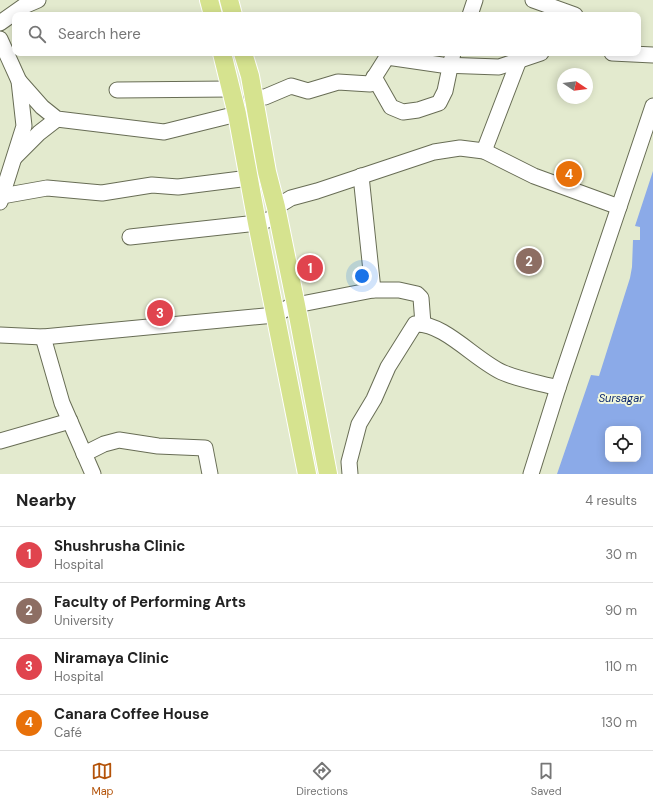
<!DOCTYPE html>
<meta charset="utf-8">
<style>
body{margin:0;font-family:"DM Sans",sans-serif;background:#f2f2f2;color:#222}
.controls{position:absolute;right:12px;bottom:12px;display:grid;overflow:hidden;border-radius:8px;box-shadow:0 2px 10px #0003}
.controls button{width:36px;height:36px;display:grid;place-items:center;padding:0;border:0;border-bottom:1px solid #e0e0e0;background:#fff;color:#222;font:20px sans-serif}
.compass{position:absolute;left:557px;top:68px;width:36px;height:36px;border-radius:50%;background:#fff;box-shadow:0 2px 10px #0003;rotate:103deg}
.you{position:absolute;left:362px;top:276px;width:14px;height:14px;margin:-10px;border:3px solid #fff;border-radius:50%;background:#1a73e8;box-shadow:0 0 0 6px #1a73e833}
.badge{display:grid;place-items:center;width:26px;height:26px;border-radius:50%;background:#b45309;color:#fff;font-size:13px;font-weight:700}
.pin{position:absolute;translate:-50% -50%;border:2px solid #fff;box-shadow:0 1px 4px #0006}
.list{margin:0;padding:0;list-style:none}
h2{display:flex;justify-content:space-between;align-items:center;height:52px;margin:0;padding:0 16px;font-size:17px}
h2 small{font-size:13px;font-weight:400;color:#767676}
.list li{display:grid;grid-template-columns:26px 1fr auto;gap:12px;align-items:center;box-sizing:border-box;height:56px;padding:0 16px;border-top:1px solid #e0e0e0}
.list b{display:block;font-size:15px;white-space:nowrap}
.list p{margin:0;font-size:13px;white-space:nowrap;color:#767676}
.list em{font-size:13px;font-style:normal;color:#767676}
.icon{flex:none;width:22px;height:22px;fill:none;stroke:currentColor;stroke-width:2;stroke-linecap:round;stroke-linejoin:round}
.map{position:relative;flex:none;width:653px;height:474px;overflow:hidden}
.search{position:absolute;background:#fff;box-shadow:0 2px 10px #0003;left:12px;right:12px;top:12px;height:44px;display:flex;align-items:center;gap:10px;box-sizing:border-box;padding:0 14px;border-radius:8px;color:#767676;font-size:15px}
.sheet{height:276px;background:#fff}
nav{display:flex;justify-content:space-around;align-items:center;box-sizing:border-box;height:56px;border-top:1px solid #e0e0e0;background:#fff;font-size:11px;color:#767676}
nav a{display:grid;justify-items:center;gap:2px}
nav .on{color:#b45309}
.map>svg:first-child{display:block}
</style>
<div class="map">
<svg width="653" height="474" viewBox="0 0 653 474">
<rect width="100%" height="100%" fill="#e3eace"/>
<path fill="#8baae8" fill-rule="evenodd" d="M653,171v303h-96l34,-99 8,1 31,-98 2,-11 1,-27h7v-13l-5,-1zM608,429h30v30h-30z"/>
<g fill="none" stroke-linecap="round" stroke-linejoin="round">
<g stroke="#686d55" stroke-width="17">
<g id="minor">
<path d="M533,0l42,15"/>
<path d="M470,15l5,-15"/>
<path d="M0,23l24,-17 14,-6"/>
<path d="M0,39l19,42 5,45 -24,76"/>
<path d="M612,53l41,2"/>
<path d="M374,77l17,30 12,5 15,-2 21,-7 6,-12 8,-38"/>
<path d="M19,81l23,26 15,12 107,13 73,-18"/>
<path d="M117,90l114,-1"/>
<path d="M252,97h13l26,-11 17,5 30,-9 32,2 17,-27 55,8 57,2 42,-14"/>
<path d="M484,151l35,-91"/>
<path d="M15,157l24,-24 18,-14"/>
<path d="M361,176l12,114"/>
<path d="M2,196l45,-8 55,5 50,-8 26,2 71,-9"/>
<path d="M276,207l15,-9 26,-7 117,-39 26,-4 24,3 50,25 85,31"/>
<path d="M130,237l127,-14 21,-6"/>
<path d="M0,335l43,2 232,-22 16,-9 82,-16h26l18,4 4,4 2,26"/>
<path d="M43,337l19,66 31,71"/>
<path d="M0,441l70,-20"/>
<path d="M84,454l20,-10 15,-4 39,6 47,2 5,26"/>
<path d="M350,474l-1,-12 10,-38 15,-25 14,-32 27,-43c29,-2 62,38 89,49 17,7 36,10 54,15"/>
<path d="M531,474l27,-86 95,-282"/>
</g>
</g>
<g stroke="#fff" stroke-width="20">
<g id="major">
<path d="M209,0l4,15"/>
<path d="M229,0l4,15"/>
<path d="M222,53l15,61 20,109 50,251"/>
<path d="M243,53l7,23 17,96 9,35 20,98 32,169"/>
</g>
</g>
<use href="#minor" stroke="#fff" stroke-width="15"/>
<use href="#major" stroke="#d6e38f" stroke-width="18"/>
</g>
<g text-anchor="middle" stroke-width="4" stroke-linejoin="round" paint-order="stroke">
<g font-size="11" font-style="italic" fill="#0c286f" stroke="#f1f7db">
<text x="621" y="402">Sursagar</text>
</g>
</g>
</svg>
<div class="controls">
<button><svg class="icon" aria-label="locate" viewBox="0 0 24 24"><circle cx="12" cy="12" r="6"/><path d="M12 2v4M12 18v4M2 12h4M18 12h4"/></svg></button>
</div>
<svg class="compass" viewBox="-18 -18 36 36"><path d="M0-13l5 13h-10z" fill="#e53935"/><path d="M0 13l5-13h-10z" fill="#767676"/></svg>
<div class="you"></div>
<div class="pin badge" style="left:310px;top:268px;background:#e0444e">1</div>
<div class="pin badge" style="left:529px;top:261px;background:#8d6e63">2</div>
<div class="pin badge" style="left:160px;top:313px;background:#e0444e">3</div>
<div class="pin badge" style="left:569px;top:174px;background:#e8710a">4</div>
<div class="search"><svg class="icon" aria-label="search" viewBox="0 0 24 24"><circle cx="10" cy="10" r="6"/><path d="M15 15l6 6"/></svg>Search here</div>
</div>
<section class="sheet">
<h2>Nearby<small>4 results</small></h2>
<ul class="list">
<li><span class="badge" style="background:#e0444e">1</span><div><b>Shushrusha Clinic</b><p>Hospital</p></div><em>30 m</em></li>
<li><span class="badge" style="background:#8d6e63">2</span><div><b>Faculty of Performing Arts</b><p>University</p></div><em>90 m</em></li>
<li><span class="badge" style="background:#e0444e">3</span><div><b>Niramaya Clinic</b><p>Hospital</p></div><em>110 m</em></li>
<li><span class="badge" style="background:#e8710a">4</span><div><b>Canara Coffee House</b><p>Café</p></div><em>130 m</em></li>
</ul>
</section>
<nav>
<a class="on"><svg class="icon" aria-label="map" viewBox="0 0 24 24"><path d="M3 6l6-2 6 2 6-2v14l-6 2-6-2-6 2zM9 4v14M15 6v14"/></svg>Map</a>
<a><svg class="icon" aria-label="directions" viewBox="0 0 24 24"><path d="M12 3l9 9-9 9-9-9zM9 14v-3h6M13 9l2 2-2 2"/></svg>Directions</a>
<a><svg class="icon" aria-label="saved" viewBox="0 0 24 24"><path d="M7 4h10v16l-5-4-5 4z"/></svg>Saved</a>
</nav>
